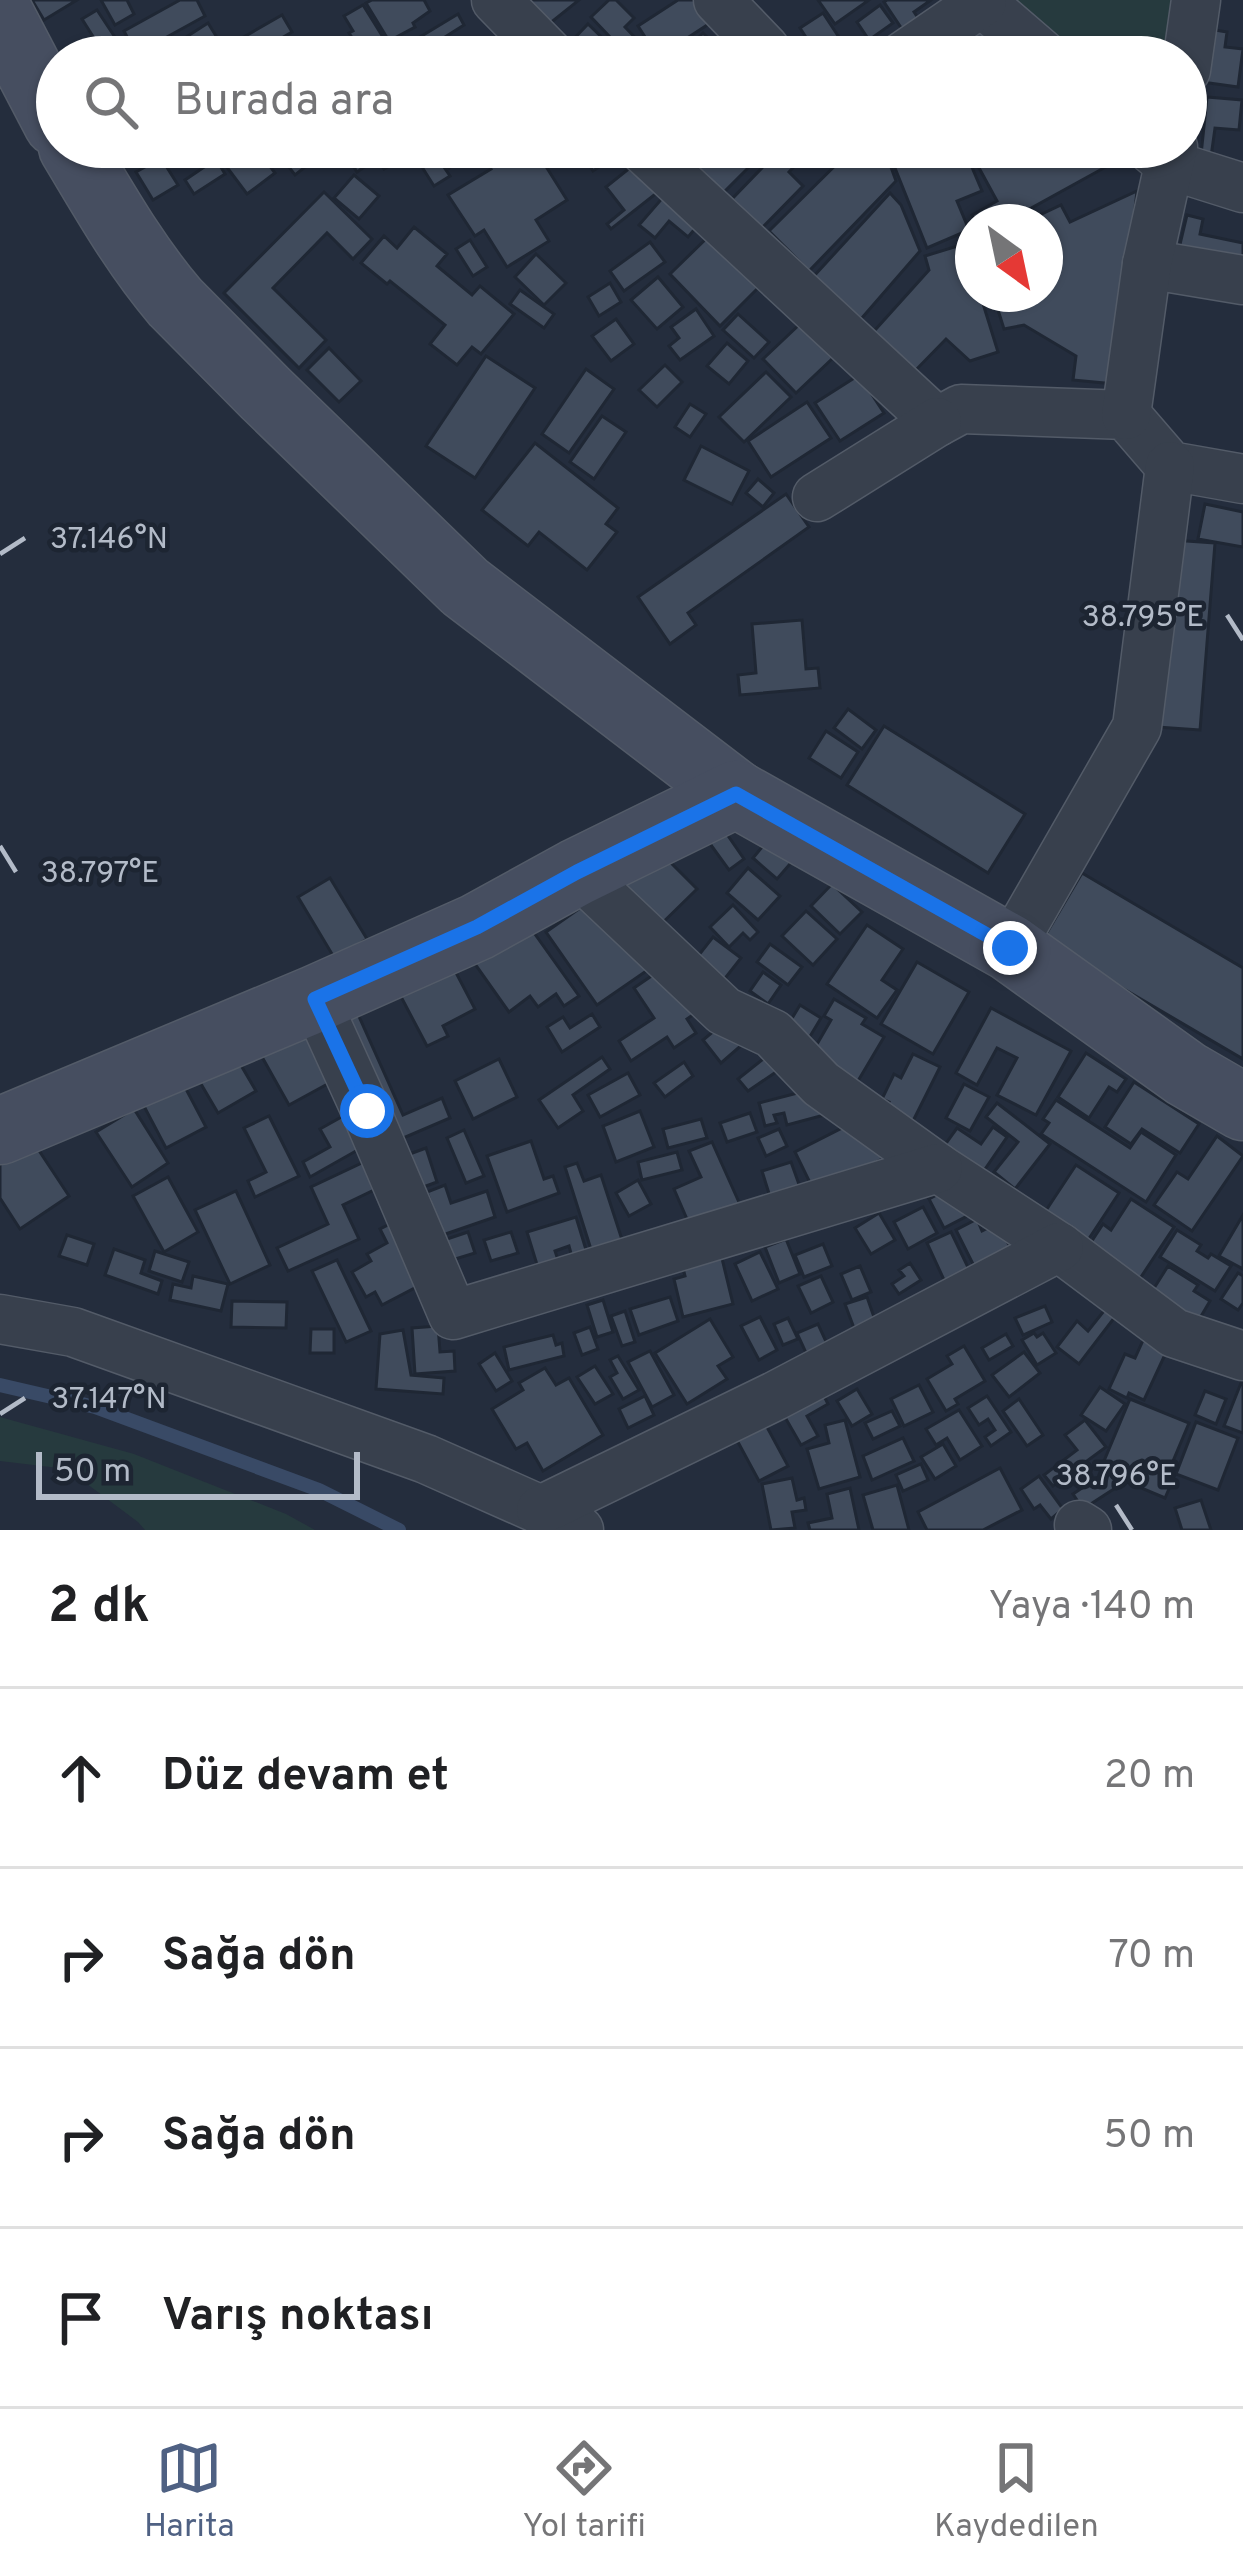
<!DOCTYPE html>
<html lang="tr">
<meta charset="utf-8">
<style>
body{margin:0;font-family:Overpass,sans-serif;background:#f2f2f2;color:#202124}
.compass{position:absolute;left:955px;top:204px;width:108px;height:108px;border-radius:50%;background:#fff;box-shadow:0 3px 9px #0004;rotate:147deg}
.scale{position:absolute;left:36px;bottom:30px;width:324px;box-sizing:border-box;padding-left:12px;border:6px solid #b3bbc8;border-top:0;font-size:33px;line-height:42px;white-space:nowrap;color:#b3bbc8;-webkit-text-stroke:9px #1d2532;paint-order:stroke}
.stop{position:absolute;width:36px;height:36px;margin:-27px;border:9px solid #1a73e8;border-radius:50%;background:#fff}
.stop.end{background:#1a73e8;border-color:#fff;box-shadow:0 3px 12px #0008}
.list{margin:0;padding:0;list-style:none}
h2{display:flex;justify-content:space-between;align-items:center;height:156px;margin:0;padding:0 48px;font-size:51px}
h2 small{font-size:39px;font-weight:400;color:#757577}
.list li{display:grid;grid-template-columns:78px 1fr auto;gap:36px;align-items:center;box-sizing:border-box;height:180px;padding:0 48px;border-top:3px solid #e0e0e0}
.list b{display:block;font-size:45px;white-space:nowrap}
.list em{font-size:39px;font-style:normal;color:#757577}
.icon{flex:none;width:66px;height:66px;fill:none;stroke:currentColor;stroke-width:2;stroke-linecap:round;stroke-linejoin:round}
.map{position:relative;flex:none;width:1243px;height:1530px;overflow:hidden}
.search{position:absolute;background:#fff;box-shadow:0 3px 9px #0004;left:36px;right:36px;top:36px;height:132px;display:flex;align-items:center;gap:30px;box-sizing:border-box;padding:0 42px;border-radius:66px;color:#757577;font-size:45px}
.sheet{height:876px;background:#fff}
nav{display:flex;justify-content:space-around;align-items:center;box-sizing:border-box;height:168px;border-top:3px solid #e0e0e0;background:#fff;font-size:33px;color:#757577}
nav a{display:grid;justify-items:center;gap:6px}
nav .on{color:#4f6183}
.map>svg:first-child{display:block}
</style>
<div class="map">
<svg width="1243" height="1530" viewBox="0 0 1243 1530">
<rect width="100%" height="100%" fill="#242d3d"/>
<g fill="#263a3e">
<path d="M1011,0h162l-7,57h-99z"/>
<path d="M0,1417l134,37 152,60 29,16h-170l-7,-8 -71,-53 -67,-8z"/>
</g>
<g fill="none" stroke-linecap="round" stroke-linejoin="round">
<path stroke="#394a66" stroke-width="14" d="M0,1385l95,22 224,83 80,40"/>
</g>
<g fill="#404b5c" stroke="#1f2734" stroke-width="3">
<path d="M32,0h45l-33,20z"/>
<path d="M101,0h26l7,14 -19,11z"/>
<path d="M180,0h17l8,16 -69,38 -12,-23z"/>
<path d="M372,0h52l6,11 -17,12 2,4 -26,14 -23,-38z"/>
<path d="M523,0h56l-35,28z"/>
<path d="M609,0h7l18,18 -9,9 20,21 -11,9h-5l-38,-40z"/>
<path d="M678,0h32l11,16 -63,41 -20,-31z"/>
<path d="M818,0h51l-34,24z"/>
<path d="M887,0h44l-17,12 10,15 -16,11 -24,-36z"/>
<path d="M363,5l23,37 -27,15 -8,-12 4,-3 -6,-9 4,-2 -9,-15z"/>
<path d="M880,5l13,18 -24,17 -12,-18z"/>
<path d="M97,10l31,47h-41l8,-5 -7,-10 6,-4 -12,-19z"/>
<path d="M823,13l23,35 -13,9h-30l-1,-2 11,-7 -13,-20z"/>
<path d="M458,14l6,11 -19,12 9,16 -5,4h-23l-11,-17z"/>
<path d="M282,15l10,17 -43,25h-15l-6,-11z"/>
<path d="M978,19l30,26 -21,12h-44z"/>
<path d="M208,23l21,34h-74z"/>
<path d="M588,24l34,33h-44l-11,-11z"/>
<path d="M1209,29l18,3 -2,15 18,2 -5,38 -36,-5z"/>
<path d="M703,33l24,24h-48z"/>
<path d="M1207,97l35,3 -3,30 -24,-2 -4,29 -10,-2z"/>
<path d="M218,147h38l19,26 -28,21 -33,-44z"/>
<path d="M294,147h16l8,10 -23,18 -14,-18z"/>
<path d="M346,147h52l7,10 -21,12 -7,-11 -20,14 -14,-23z"/>
<path d="M431,147h58l-10,8 -6,-8 -24,21z"/>
<path d="M578,147h19l5,8 11,-6 4,6 -24,16z"/>
<path d="M675,147h94l-49,49z"/>
<path d="M782,147h17l7,7 -17,18 14,14 -41,42 -30,-29z"/>
<path d="M854,147h22l12,12 8,22 -87,90 -40,-40z"/>
<path d="M903,147h83l4,9 -19,9 11,26 -25,10 12,29 -42,18 -38,-95z"/>
<path d="M1012,147h22l7,13 24,-13h37l9,17 -105,58h-30l-4,-7 25,-14 -19,-35z"/>
<path d="M535,149l32,51 -31,20 13,21 -42,26 -23,-37 -9,6 -27,-41 43,-26 -4,-6 16,-11 7,12z"/>
<path d="M437,157l13,19 -16,10 -12,-19z"/>
<path d="M161,158l17,27 -25,15 -17,-28z"/>
<path d="M216,159l9,15 -31,20 -9,-14z"/>
<path d="M636,163l22,29 -47,37 -4,-5 17,-14 -18,-23z"/>
<path d="M354,175l25,21 -20,23 -25,-21z"/>
<path d="M1137,191l-22,193 -42,-4 3,-24 -52,-31 -20,4 -11,-35h52v-72h-20l36,-17 9,17z"/>
<path d="M324,192l48,47 -19,20 -26,-26 -54,55 53,52 -27,28 -75,-75z"/>
<path d="M890,193l11,12 19,46 -59,68 -47,-43z"/>
<path d="M665,195l34,29 -11,13 -19,-16 -14,17 -16,-13z"/>
<path d="M1187,215l16,4 -3,15 43,9v28l-66,-14z"/>
<path d="M414,227l33,27 -10,12 35,29 8,-9 34,28 -33,40 -9,-7 -15,18 -27,-21 15,-19 -55,-44 -3,3 -26,-21 23,-27 13,12z"/>
<path d="M712,233l50,51 -42,42 -50,-52z"/>
<path d="M470,240l17,27 -14,9 -17,-27z"/>
<path d="M650,242l15,20 -41,29 -14,-20z"/>
<path d="M964,244l9,28v22h7l18,58 -28,9 -24,-22 -37,38 -42,-38 62,-69 -4,-14z"/>
<path d="M536,254l30,29 -22,22 -29,-28z"/>
<path d="M658,277l25,30 -26,22 -26,-29z"/>
<path d="M610,283l11,19 -22,14 -11,-19z"/>
<path d="M520,290l34,24 -10,14 -34,-24z"/>
<path d="M696,309l18,27 -34,24 -11,-14 10,-8 -8,-11z"/>
<path d="M738,314l31,28 -15,16 -31,-28z"/>
<path d="M616,319l18,25 -23,17 -19,-25z"/>
<path d="M801,323l33,34 -38,36 -33,-34z"/>
<path d="M727,343l21,18 -19,23 -22,-18z"/>
<path d="M329,348l32,33 -22,21 -32,-32z"/>
<path d="M486,356l49,32 -60,90 -49,-32z"/>
<path d="M665,365l17,17 -25,25 -18,-17z"/>
<path d="M586,369l28,20 -45,64 -27,-19z"/>
<path d="M766,372l25,25 -47,45 -25,-25z"/>
<path d="M859,375l25,38 -44,28 -25,-38z"/>
<path d="M807,402l24,36 -60,39 -23,-36z"/>
<path d="M690,404l16,10 -16,23 -15,-10z"/>
<path d="M602,416l24,16 -32,47 -24,-17z"/>
<path d="M535,443l83,65 -12,16 11,8 -30,38 -48,-38 -11,14 -46,-36z"/>
<path d="M701,446l48,25 -17,33 -48,-24z"/>
<path d="M758,479l16,14 -11,14 -17,-14z"/>
<path d="M786,494l23,33 -121,86 8,12 -26,19 -32,-47z"/>
<path d="M1205,504l38,8v35l-45,-8z"/>
<path d="M1172,540l43,3 -15,187 -43,-3z"/>
<path d="M802,620l4,49 12,-1 2,20 -80,7 -2,-20 18,-2 -4,-49z"/>
<path d="M848,709l28,21 -14,19 -28,-21z"/>
<path d="M884,726l141,88 -37,59 -141,-88z"/>
<path d="M826,731l32,21 -17,26 -32,-20z"/>
<path d="M724,830l20,29 -15,11 -21,-29z"/>
<path d="M771,836l25,21 -19,22 -24,-21z"/>
<path d="M653,845l44,44 -45,44 -56,-55z"/>
<path d="M748,868l32,28 -22,24 -31,-27z"/>
<path d="M1082,873l161,95v91l-201,-118z"/>
<path d="M330,878l37,61 -32,20 -37,-62z"/>
<path d="M832,884l30,28 -22,22 -29,-28z"/>
<path d="M733,905l25,27 -8,8 -7,-7 -14,14 -19,-20z"/>
<path d="M583,906l72,59 -58,40 -51,-73z"/>
<path d="M806,911l31,28 -24,26 -31,-29z"/>
<path d="M527,923l52,73 -15,10 -8,-12 -18,13 -8,-11 -21,16 -36,-51z"/>
<path d="M867,925l36,24 -21,31 15,10 -20,28 -50,-34z"/>
<path d="M713,937l28,21 -22,28 -28,-21z"/>
<path d="M441,944l34,65 -32,17 5,10 -21,10 -39,-74z"/>
<path d="M770,944l32,23 -14,18 -31,-23z"/>
<path d="M917,962l52,30 -36,62 -52,-30z"/>
<path d="M666,966l31,46 -10,7 9,14 -22,15 -7,-11 -36,24 -12,-20 35,-23 -20,-30z"/>
<path d="M763,972l18,13 -13,19 -18,-13z"/>
<path d="M834,999l32,19 -4,6 22,13 -29,49 -46,-28 22,-38 -7,-4z"/>
<path d="M800,1005l21,13 -15,25 -21,-13z"/>
<path d="M991,1008l80,43 -35,64 -39,-20 20,-37 -20,-10 -20,37 -21,-12z"/>
<path d="M357,1012l46,103 39,-17 8,20 -63,27 -54,-122z"/>
<path d="M295,1014l38,67 -44,24 -37,-66z"/>
<path d="M592,1014l8,13 -38,25 -15,-25 16,-10 7,11z"/>
<path d="M733,1015l18,22 -30,26 -18,-23z"/>
<path d="M225,1038l31,53 -38,22 -31,-53z"/>
<path d="M1086,1053l40,26 -9,13 -8,-5 -20,31 -31,-21z"/>
<path d="M913,1054l27,13 -29,58 -27,-13 5,-10 -7,-3 12,-25 7,4z"/>
<path d="M767,1056l12,14 -31,21 -10,-12z"/>
<path d="M602,1057l8,12 -37,26 10,16 -25,17 -19,-28z"/>
<path d="M499,1059l18,38 -44,22 -18,-38z"/>
<path d="M684,1062l9,14 -28,21 -11,-14z"/>
<path d="M176,1070l30,57 -40,21 -30,-57z"/>
<path d="M628,1073l12,22 -40,22 -12,-22z"/>
<path d="M1134,1082l65,42 -19,29 -38,-24 -11,15 -26,-17z"/>
<path d="M964,1084l25,13 -19,34 -24,-13z"/>
<path d="M813,1089l15,25 -41,11 -3,-12 -10,2 3,8 -12,3 -6,-23z"/>
<path d="M1056,1100l74,48 11,-16 35,23 -30,47 -105,-68 8,-11 -6,-4z"/>
<path d="M997,1103l53,41 -35,45 -21,-17 24,-30 -32,-25z"/>
<path d="M134,1109l34,54 -36,24 -36,-55z"/>
<path d="M640,1111l14,36 -38,15 -13,-36z"/>
<path d="M750,1113l7,19 -30,10 -7,-19z"/>
<path d="M345,1115l18,32 -53,30 -7,-15 27,-15 -10,-18z"/>
<path d="M269,1116l30,60 -44,21 -7,-16 18,-9 -22,-44z"/>
<path d="M701,1119l6,19 -39,10 -5,-19z"/>
<path d="M856,1121l30,36 -71,36 -20,-41z"/>
<path d="M993,1127l14,10 -24,35 -39,-26 13,-18 24,16z"/>
<path d="M779,1129l8,17 -21,10 -8,-18z"/>
<path d="M464,1130l20,46 -18,7 -19,-45z"/>
<path d="M1217,1136l26,20 -51,75 -38,-26 23,-33 11,7z"/>
<path d="M30,1137l39,59 -49,33 -20,-31v-41z"/>
<path d="M531,1141l13,38 9,-3 6,17 -52,19 -20,-56z"/>
<path d="M712,1142l30,67 -52,17 -16,-37 27,-12 -12,-26z"/>
<path d="M426,1148l11,34 -19,7 -11,-34z"/>
<path d="M677,1152l5,18 -40,10 -4,-18z"/>
<path d="M364,1162l12,27 -33,16 16,34 -71,32 -11,-23 51,-24 -17,-37z"/>
<path d="M791,1162l10,28 -30,10 -9,-29z"/>
<path d="M577,1163l7,18 17,-6 25,77 -31,10 -30,-95z"/>
<path d="M1076,1165l43,28 -31,47 -43,-28z"/>
<path d="M168,1177l30,55 -34,20 -31,-56z"/>
<path d="M638,1180l13,24 -22,12 -13,-23z"/>
<path d="M445,1185l6,18 36,-12 8,26 -64,22 2,-30 -6,-17z"/>
<path d="M954,1186l15,29 -25,13 -15,-29z"/>
<path d="M236,1191l34,74 -40,19 -35,-74z"/>
<path d="M1131,1199l43,28 -37,56 -51,-33 17,-26 8,6z"/>
<path d="M923,1207l14,26 -29,16 -14,-27z"/>
<path d="M879,1213l16,27 -24,14 -16,-26z"/>
<path d="M1243,1215v54l-24,-13z"/>
<path d="M576,1217l11,36 -15,4 -3,-11 -14,5 9,27 -21,6 -16,-52z"/>
<path d="M977,1219l5,12 16,-8 20,40 -36,19 -26,-52z"/>
<path d="M392,1223l32,60 -42,22 -7,-13 -9,5 -14,-25 19,-11 -4,-7 20,-11 -7,-14z"/>
<path d="M1177,1230l24,15 -4,6 11,7 3,-4 20,12 -16,25 -55,-34z"/>
<path d="M468,1232l7,21 -36,11 -7,-20z"/>
<path d="M511,1232l7,21 -27,8 -7,-21z"/>
<path d="M951,1232l25,52 -25,11 -24,-52z"/>
<path d="M67,1235l27,9 -7,21 -28,-9z"/>
<path d="M786,1239l14,35 -21,9 -14,-36z"/>
<path d="M718,1242l15,62 -50,13 -9,-38 11,-3 -6,-24z"/>
<path d="M823,1244l9,22 -28,11 -9,-22z"/>
<path d="M114,1249l31,11 -4,13 21,8 -4,13 -53,-19z"/>
<path d="M155,1251l34,11 -7,20 -33,-11z"/>
<path d="M760,1252l18,37 -26,12 -17,-37z"/>
<path d="M337,1260l34,71 -25,11 -34,-71z"/>
<path d="M910,1263l11,17 -22,14 -7,-10 12,-8 -5,-6z"/>
<path d="M860,1266l11,26 -19,8 -11,-26z"/>
<path d="M1168,1266l30,19 -4,6 16,10 -13,22 -46,-30z"/>
<path d="M1238,1273l5,3v27l-5,7 -17,-11z"/>
<path d="M193,1276l35,8 -7,27 -51,-11 3,-16 18,4z"/>
<path d="M821,1276l12,26 -22,11 -13,-27z"/>
<path d="M670,1297l8,24 -39,14 -9,-26z"/>
<path d="M867,1297l8,23 -21,8 -9,-24z"/>
<path d="M603,1300l10,32 -16,5 -10,-32z"/>
<path d="M232,1301l55,1 -1,26 -55,-1z"/>
<path d="M1111,1302l10,7 -42,55 -22,-17 20,-26 11,10z"/>
<path d="M1045,1306l7,16 -29,13 -8,-17z"/>
<path d="M625,1311l10,31 -13,4 -11,-30z"/>
<path d="M760,1317l17,33 -18,10 -18,-34z"/>
<path d="M788,1318l10,21 -15,6 -9,-21z"/>
<path d="M710,1319l23,38 -15,9 9,13 -40,25 -32,-51z"/>
<path d="M818,1324l11,24 -21,9 -11,-24z"/>
<path d="M438,1326l2,26 14,-1 1,20 -40,3 -3,-46z"/>
<path d="M590,1327l8,22 -16,6 -8,-22z"/>
<path d="M311,1329h23v24h-24z"/>
<path d="M403,1330l8,45 33,3 -1,16 -67,-5 4,-55z"/>
<path d="M1034,1333l3,4 6,-4 13,20 -19,12 -15,-25z"/>
<path d="M1006,1334l7,12 -24,14 -7,-12z"/>
<path d="M553,1335l3,10 6,-2 2,13 -55,14 -5,-23z"/>
<path d="M1145,1336l24,10 -25,54 -15,-7 -2,5 -18,-9 16,-35 10,4z"/>
<path d="M964,1346l21,35 -30,18 3,5 -12,7 -19,-32 25,-15 -5,-8z"/>
<path d="M650,1351l24,44 -22,12 -24,-45z"/>
<path d="M1024,1352l16,21 -31,24 -17,-22z"/>
<path d="M495,1353l17,28 -16,10 -17,-27z"/>
<path d="M618,1356l21,34 -16,9 -13,-22 7,-4 -7,-13z"/>
<path d="M595,1366l18,28 -18,10 -18,-27z"/>
<path d="M545,1368l11,17 13,-7 34,57 -60,36 -16,-28 -11,6 -24,-40 31,-19 -4,-7z"/>
<path d="M1243,1378v55l-19,-7z"/>
<path d="M919,1385l14,27 -29,14 -13,-27z"/>
<path d="M1100,1387l25,17 -19,27 -25,-16z"/>
<path d="M857,1389l15,25 -20,12 -15,-25z"/>
<path d="M821,1390l7,14 -21,12 11,20 -17,9 -19,-33z"/>
<path d="M1205,1391l21,8 -10,25 -21,-9z"/>
<path d="M645,1396l9,19 -26,13 -9,-19z"/>
<path d="M987,1396l24,36 -20,14 -6,-9 10,-7 -7,-11 -9,6 -11,-17z"/>
<path d="M1019,1399l24,36 -16,11 -24,-35z"/>
<path d="M1130,1399l59,24 -21,50 7,2 -10,23 -38,-16 4,-10 -27,-11z"/>
<path d="M959,1410l23,36 -22,14 -13,-22 -11,7 -10,-16z"/>
<path d="M892,1411l8,15 -27,13 -8,-16z"/>
<path d="M761,1416l27,50 -29,15 -27,-50z"/>
<path d="M845,1420l15,57 -41,12 -12,-40 22,-6 -4,-18z"/>
<path d="M1085,1420l21,27 -53,39 -9,-11 33,-25 -12,-15z"/>
<path d="M1196,1422l42,16 -20,52 -42,-16z"/>
<path d="M903,1438l11,23 -42,19 -9,-24z"/>
<path d="M943,1444l13,22 -21,13 -14,-22z"/>
<path d="M921,1464l7,16 -25,11 -7,-16z"/>
<path d="M1000,1468l22,42 -39,20h-56l-9,-18z"/>
<path d="M1112,1468l11,15 -40,26 -10,-15z"/>
<path d="M1039,1476l24,33 -12,10 -11,-14 -6,4 -13,-20z"/>
<path d="M792,1478l5,22 7,-2 2,12 -14,2 3,16 -24,2 -9,-46z"/>
<path d="M897,1485l12,45h-36l-10,-35z"/>
<path d="M850,1488l9,42h-49l-2,-7 24,-5 -5,-24z"/>
<path d="M1201,1500l10,30h-29l-7,-22z"/>
</g>
<g fill="none" stroke-linecap="round" stroke-linejoin="round">
<g stroke="#535b68" stroke-width="51">
<g id="street">
<path d="M496,0l56,57"/>
<path d="M718,0l47,49 -9,8"/>
<path d="M979,0l66,57"/>
<path d="M902,57l80,-55"/>
<path d="M1186,70l10,-70"/>
<path d="M641,147l296,275 24,-13 165,6 44,51 73,13"/>
<path d="M1149,147l21,18 73,23"/>
<path d="M1147,264l96,16"/>
<path d="M1126,415l21,-151 26,-117"/>
<path d="M817,497l120,-75"/>
<path d="M577,872l147,139 49,23 48,50 117,84 121,79 115,86 69,23"/>
<path d="M1010,948l127,-221 33,-261"/>
<path d="M315,999l51,112 87,204 485,-147"/>
<path d="M0,1319l73,13 353,127 115,51 38,20"/>
<path d="M541,1510l234,-114 284,-149"/>
<path d="M1079,1525l8,5"/>
</g>
</g>
<g stroke="#535b68" stroke-width="69">
<g id="secondary">
<path d="M0,14l57,109"/>
<path d="M72,147c32,53 62,107 103,155l90,91 200,194 271,207"/>
<path d="M0,1131l315,-132 162,-72 100,-55 159,-78 274,154 176,126 57,33"/>
</g>
</g>
<use href="#street" stroke="#38404d" stroke-width="48"/>
<use href="#secondary" stroke="#464e60" stroke-width="66"/>
</g>
<g fill="none" stroke-linecap="round" stroke-linejoin="round">
<path stroke="#1a73e8" stroke-width="15" d="M367,1111l-52,-112 162,-72 100,-55 159,-78 274,154"/>
</g>
<path fill="none" stroke="#b3bbc8" stroke-width="4.5" d="M0,554l25,-16M1227,615l16,25M0,846l16,26M0,1414l25,-16M1116,1505l16,25"/>
<g font-size="30" text-anchor="middle" fill="#b3bbc8" stroke="#1d2532" stroke-width="9" stroke-linejoin="round" paint-order="stroke">
<text x="109" y="548">37.146°N</text>
<text x="1143" y="626">38.795°E</text>
<text x="100" y="882">38.797°E</text>
<text x="109" y="1408">37.147°N</text>
<text x="1116" y="1485">38.796°E</text>
</g>
</svg>
<svg class="compass" viewBox="-18 -18 36 36"><path d="M0-13l5 13h-10z" fill="#e53935"/><path d="M0 13l5-13h-10z" fill="#757577"/></svg>
<div class="scale">50 m</div>
<div class="stop" style="left:367px;top:1111px"></div>
<div class="stop end" style="left:1010px;top:948px"></div>
<div class="search"><svg class="icon" aria-label="search" viewBox="0 0 24 24"><circle cx="10" cy="10" r="6"/><path d="M15 15l6 6"/></svg>Burada ara</div>
</div>
<section class="sheet">
<h2>2 dk<small>Yaya · 140 m</small></h2>
<ul class="list">
<li><svg class="icon" aria-label="ahead" viewBox="0 0 24 24"><path d="M12 20V5M6 11l6-6 6 6"/></svg><div><b>Düz devam et</b></div><em>20 m</em></li>
<li><svg class="icon" aria-label="right" viewBox="0 0 24 24"><path d="M7 20v-9h11M14 6l5 5-5 5"/></svg><div><b>Sağa dön</b></div><em>70 m</em></li>
<li><svg class="icon" aria-label="right" viewBox="0 0 24 24"><path d="M7 20v-9h11M14 6l5 5-5 5"/></svg><div><b>Sağa dön</b></div><em>50 m</em></li>
<li><svg class="icon" aria-label="arrive" viewBox="0 0 24 24"><path d="M6 21V4h12l-3 4 3 4H6"/></svg><div><b>Varış noktası</b></div></li>
</ul>
</section>
<nav>
<a class="on"><svg class="icon" aria-label="map" viewBox="0 0 24 24"><path d="M3 6l6-2 6 2 6-2v14l-6 2-6-2-6 2zM9 4v14M15 6v14"/></svg>Harita</a>
<a><svg class="icon" aria-label="directions" viewBox="0 0 24 24"><path d="M12 3l9 9-9 9-9-9zM9 14v-3h6M13 9l2 2-2 2"/></svg>Yol tarifi</a>
<a><svg class="icon" aria-label="saved" viewBox="0 0 24 24"><path d="M7 4h10v16l-5-4-5 4z"/></svg>Kaydedilen</a>
</nav>
